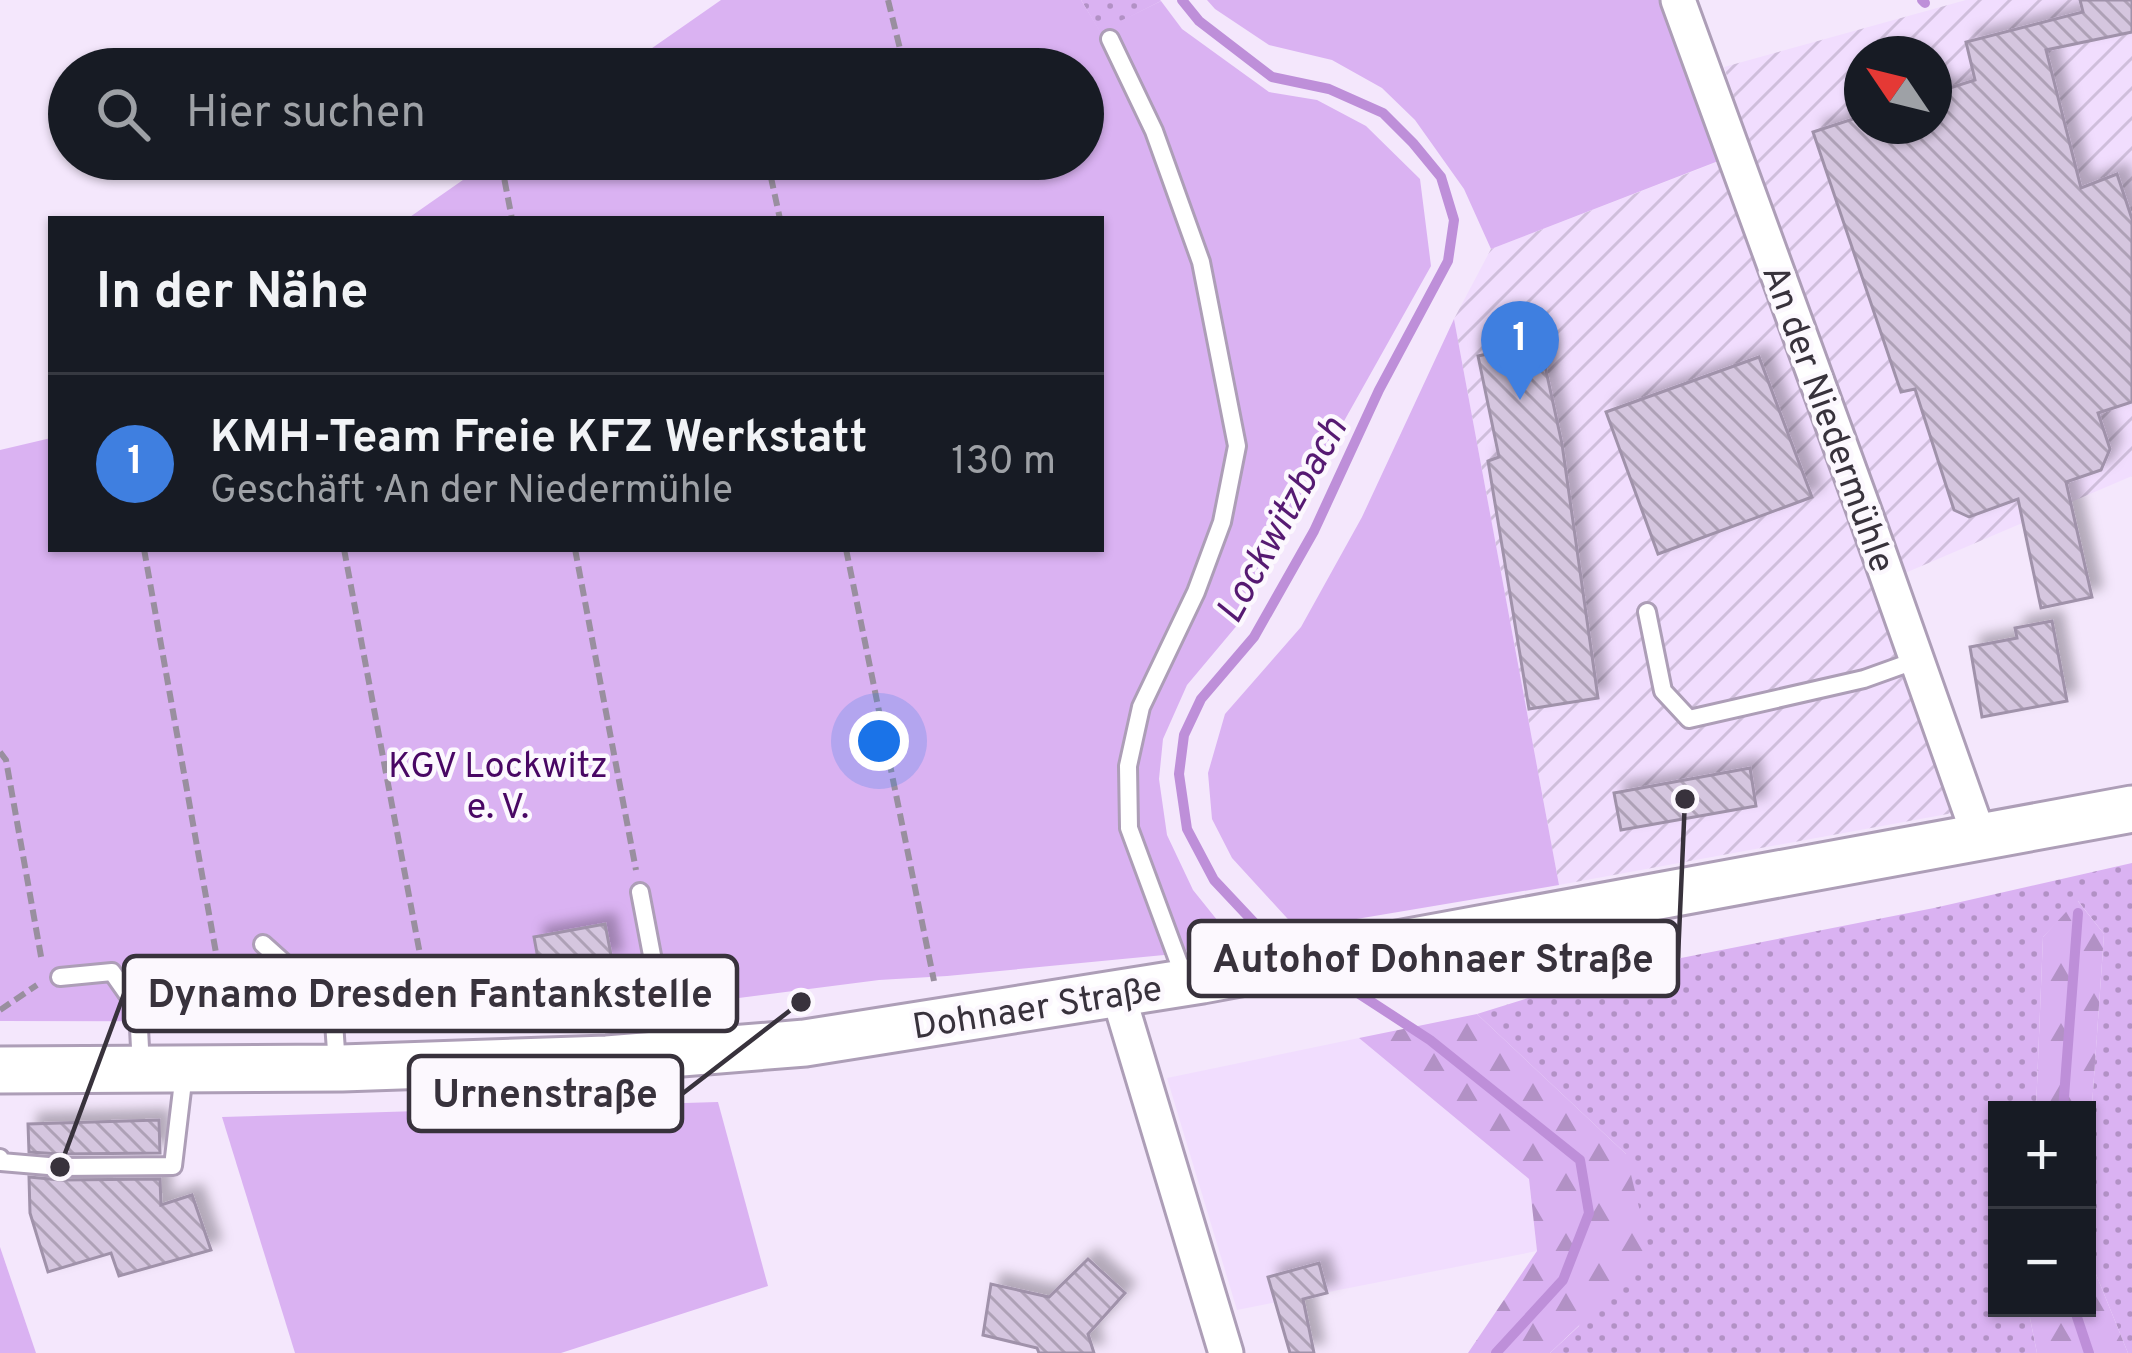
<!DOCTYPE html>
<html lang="de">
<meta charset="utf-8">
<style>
body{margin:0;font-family:Overpass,sans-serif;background:#20242c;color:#f1f3f6}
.controls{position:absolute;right:36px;bottom:36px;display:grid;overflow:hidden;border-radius:0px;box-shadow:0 3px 9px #0004}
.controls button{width:108px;height:108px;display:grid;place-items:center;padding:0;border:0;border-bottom:3px solid #363941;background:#171b24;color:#f1f3f6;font:60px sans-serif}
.compass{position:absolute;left:1844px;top:36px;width:108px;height:108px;border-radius:50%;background:#171b24;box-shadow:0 3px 9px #0004;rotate:305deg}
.you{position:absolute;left:879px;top:741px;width:42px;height:42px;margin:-30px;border:9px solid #fff;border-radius:50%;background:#1a73e8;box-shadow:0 0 0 18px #1a73e833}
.badge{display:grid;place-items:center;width:78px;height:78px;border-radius:50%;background:#8e5f07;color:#fff;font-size:39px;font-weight:700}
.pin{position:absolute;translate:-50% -99px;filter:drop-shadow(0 3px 6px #0008)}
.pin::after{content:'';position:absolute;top:63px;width:42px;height:36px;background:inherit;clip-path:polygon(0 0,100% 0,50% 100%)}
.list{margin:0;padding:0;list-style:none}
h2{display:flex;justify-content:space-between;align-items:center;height:156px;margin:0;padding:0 48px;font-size:51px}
h2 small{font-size:39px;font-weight:400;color:#9ea1a6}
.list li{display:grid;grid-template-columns:78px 1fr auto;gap:36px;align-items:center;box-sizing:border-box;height:180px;padding:0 48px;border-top:3px solid #363941}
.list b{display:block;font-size:45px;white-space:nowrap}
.list p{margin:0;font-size:39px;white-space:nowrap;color:#9ea1a6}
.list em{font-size:39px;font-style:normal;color:#9ea1a6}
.icon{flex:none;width:66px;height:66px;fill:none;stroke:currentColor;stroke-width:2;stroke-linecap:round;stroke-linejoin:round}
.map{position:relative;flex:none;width:2132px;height:1353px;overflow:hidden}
.search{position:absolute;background:#171b24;box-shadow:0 3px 9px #0004;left:48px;top:48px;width:1056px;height:132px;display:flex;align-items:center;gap:30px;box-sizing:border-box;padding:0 42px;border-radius:66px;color:#9ea1a6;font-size:45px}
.panel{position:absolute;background:#171b24;box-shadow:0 3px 9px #0004;left:48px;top:216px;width:1056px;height:336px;border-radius:0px}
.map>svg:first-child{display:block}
</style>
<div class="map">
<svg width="2132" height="1353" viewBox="0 0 2132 1353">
<defs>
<pattern id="industrial-furrows" width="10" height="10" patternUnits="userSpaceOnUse" patternTransform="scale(3)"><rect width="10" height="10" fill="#f1ddfe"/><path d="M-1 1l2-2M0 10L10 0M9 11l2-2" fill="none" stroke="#cfbedb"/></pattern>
<pattern id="grass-dots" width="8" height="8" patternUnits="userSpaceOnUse" patternTransform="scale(3)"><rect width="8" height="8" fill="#dab2f2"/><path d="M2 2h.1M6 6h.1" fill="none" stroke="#b291c5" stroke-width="1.8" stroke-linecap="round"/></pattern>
<pattern id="forest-firs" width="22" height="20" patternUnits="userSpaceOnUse" patternTransform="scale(3)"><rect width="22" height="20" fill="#dab2f2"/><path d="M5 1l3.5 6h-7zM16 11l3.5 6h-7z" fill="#b291c5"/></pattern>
<pattern id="building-back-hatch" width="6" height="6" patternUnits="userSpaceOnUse" patternTransform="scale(3)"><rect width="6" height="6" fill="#d5c6df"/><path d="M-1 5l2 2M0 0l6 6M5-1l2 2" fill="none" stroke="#aea1b6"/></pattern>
<filter id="shadow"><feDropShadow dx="10" dy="-10" stdDeviation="6" flood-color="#0004"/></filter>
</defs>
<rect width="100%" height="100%" fill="#f4e7fc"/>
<path fill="#f1ddfe" d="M1359,1038l170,141 8,72 -300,59 -70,-232z"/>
<path fill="url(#industrial-furrows)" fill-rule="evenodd" d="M1966,0h166v476l-248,106 69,231 -394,72 -105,-566 37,-70 260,-100 -27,-82zM1862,54h72v72h-72z"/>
<g fill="url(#grass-dots)">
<path d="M1081,0h79l1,1 -61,31z"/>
<path d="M2132,863v490h-4l-41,-101v-75l17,-243 -26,-33 -35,36 -7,173h-39v198h31l9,45h-487l29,-27 47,-172 -149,-140 138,-43 319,-63z"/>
</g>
<g fill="url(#forest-firs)">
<path d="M2077,900l27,34 -17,243v-67h-51l7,-173z"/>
<path d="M1477,1014l149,140 25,103 -101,96h-82l69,-102 -8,-72 -170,-141z"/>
<path d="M2087,1252l41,101h-91l-9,-45h59z"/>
</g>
<g fill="#dab2f2">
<path d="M721,0h360l19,31 61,-30 21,28 87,63 48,8 49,26 54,53 11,87 -143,255 -49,102 -52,62 -24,54 -4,40 8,56 26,55 41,51 -70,14 -217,21 -68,4 -327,42 -552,-1v-571l51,-12v111h1050v-330h-694l86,-60h590v-90h-461z"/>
<path d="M1207,0h452l62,160 -230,89 -27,-60 -49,-69 -33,-32 -50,-28 -63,-15 -54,-36z"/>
<path d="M1454,319l105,566 -262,44 -65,-71 -20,-39 -4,-46 17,-59 76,-87 61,-110z"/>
<path d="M718,1102l50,184 -207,67h-266l-73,-236z"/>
<path d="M0,1247l36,106h-36z"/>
</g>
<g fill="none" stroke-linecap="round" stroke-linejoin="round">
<g stroke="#be8fd9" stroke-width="10">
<path d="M1182,0l17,21 73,56 57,12 54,24 30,30 28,34 13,43 -6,41 -69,129 -65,141 -60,106 -53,62 -17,36 -5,39 8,55 27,51 47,50 28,18"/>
<path d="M1922,0l3,3"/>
<path d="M1324,971l106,69 150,120 9,53 -26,67 -67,73"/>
<path d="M2063,1110l15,-197"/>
<path d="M2074,1308l15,45"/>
</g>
</g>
<g fill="url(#building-back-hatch)" stroke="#a092aa" stroke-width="3" filter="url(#shadow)">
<path d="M2080,0h52v32l-86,18 35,138 36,-14 15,45v183l-34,11 12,36 -9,21 -35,12 26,115 -51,11 -23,-109 -49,18 -15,-7 -39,-121 -14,3 -88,-260 49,-16v10h72v-33l41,-13 -9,-38 117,-30z"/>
<path d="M1540,343l22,101 36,254 -69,11 -41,-248 11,-4 -21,-101z"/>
<path d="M1759,357l53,140 -154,57 -52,-142z"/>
<path d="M2052,621l15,80 -85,16 -12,-70 47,-9 -2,-10z"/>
<path d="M1750,768l6,38 -135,24 -7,-37z"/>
<path d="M605,924l7,36 -34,6 6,34 -37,8 -13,-71z"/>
<path d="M159,1120l1,33 -100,1 -31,-2 -1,-28z"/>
<path d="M29,1177l31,3 100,-1 1,26 31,-10 19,55 -92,26 -8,-23 -63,19 -18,-59z"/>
<path d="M1088,1259l37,34 -37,41 6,19h-55l-2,-5 -54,-13 8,-51 58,13z"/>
<path d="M1319,1263l8,30 -24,6 11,54h-24l-22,-76z"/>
</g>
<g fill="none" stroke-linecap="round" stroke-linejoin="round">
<g stroke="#ad9eb7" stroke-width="22">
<g id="lane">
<path d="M1110,39l44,92 47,131 36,184 -15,76 -26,70 -55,115 -13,59 1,62 57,154"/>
<path d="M1647,612l16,79 26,28 175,-40 53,-19"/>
<path d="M640,892l15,79 6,80"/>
<path d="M263,944l70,63 4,59"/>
<path d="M60,977l52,-5 26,37 3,58"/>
<path d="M0,1158l1,4 59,5 113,-1 11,-93"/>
</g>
</g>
<g stroke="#ad9eb7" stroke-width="39">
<g id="street">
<path d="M1678,0l188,516 113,320"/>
<path d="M1118,994l108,359"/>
</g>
</g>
<g stroke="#ad9eb7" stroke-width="51">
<path id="secondary" d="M0,1070l342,-2 265,-9 198,-16 397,-63 930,-171"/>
</g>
<g stroke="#998f9f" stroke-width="6" stroke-dasharray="12 6" stroke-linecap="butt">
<path d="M888,0l17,69"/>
<path d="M856,69l47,-9"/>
<path d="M767,159l13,60"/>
<path d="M501,162l11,57"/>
<path d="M144,549l82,460 -60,-1"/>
<path d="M344,549l84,448 1,28"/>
<path d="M575,549l61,321"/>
<path d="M846,549l88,432"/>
<path d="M0,752l6,8 36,202"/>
<path d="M360,1006l69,-3"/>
<path d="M0,1010l37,-25"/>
<path d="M590,1021l-5,-39 44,-7"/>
</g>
<use href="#lane" stroke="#fff" stroke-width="16"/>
<use href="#street" stroke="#fff" stroke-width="33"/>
<use href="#secondary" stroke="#fff" stroke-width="45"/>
</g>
<g text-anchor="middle" stroke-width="9" stroke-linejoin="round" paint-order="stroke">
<g font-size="36" fill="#38323c" stroke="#fcf8fe">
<text transform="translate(1830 418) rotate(70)" y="13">An der Niedermühle</text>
<text transform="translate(1037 1006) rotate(-9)" y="13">Dohnaer Straße</text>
</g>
<g font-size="36" fill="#490764" stroke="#fcf8fe">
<text x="498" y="777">KGV Lockwitz<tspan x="498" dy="41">e. V.</tspan></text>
</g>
<g font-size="39" font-style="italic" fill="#561a72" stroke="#fcf8fe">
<text transform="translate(1280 519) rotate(-61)" y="14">Lockwitzbach</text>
</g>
</g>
<path fill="none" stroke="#38323c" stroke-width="4.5" d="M1685 799L1678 958M60 1167L124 994M801 1002L682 1094"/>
<g fill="#38323c" stroke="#fcf8fe" stroke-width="4.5">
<circle cx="1685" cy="799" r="12"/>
<circle cx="60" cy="1167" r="12"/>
<circle cx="801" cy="1002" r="12"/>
</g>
<g fill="#fcf8fe" stroke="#38323c" stroke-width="4.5">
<rect x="1189" y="921" width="489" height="75" rx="12"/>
<rect x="124" y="956" width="613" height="75" rx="12"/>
<rect x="409" y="1056" width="273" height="75" rx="12"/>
</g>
<g font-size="39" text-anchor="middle" font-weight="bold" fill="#38323c">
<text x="1433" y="972">Autohof Dohnaer Straße</text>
<text x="430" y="1007">Dynamo Dresden Fantankstelle</text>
<text x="545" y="1107">Urnenstraße</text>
</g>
</svg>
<div class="controls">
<button>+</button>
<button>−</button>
</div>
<svg class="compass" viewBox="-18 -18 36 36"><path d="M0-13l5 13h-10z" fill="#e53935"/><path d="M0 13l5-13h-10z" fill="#9ea1a6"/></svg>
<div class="you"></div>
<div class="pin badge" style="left:1520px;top:400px;background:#3f7fe0">1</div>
<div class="search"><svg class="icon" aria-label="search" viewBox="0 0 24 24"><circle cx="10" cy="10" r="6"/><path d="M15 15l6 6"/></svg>Hier suchen</div>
<section class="panel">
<h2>In der Nähe<small></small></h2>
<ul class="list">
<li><span class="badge" style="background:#3f7fe0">1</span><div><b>KMH-Team Freie KFZ Werkstatt</b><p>Geschäft · An der Niedermühle</p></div><em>130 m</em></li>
</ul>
</section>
</div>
